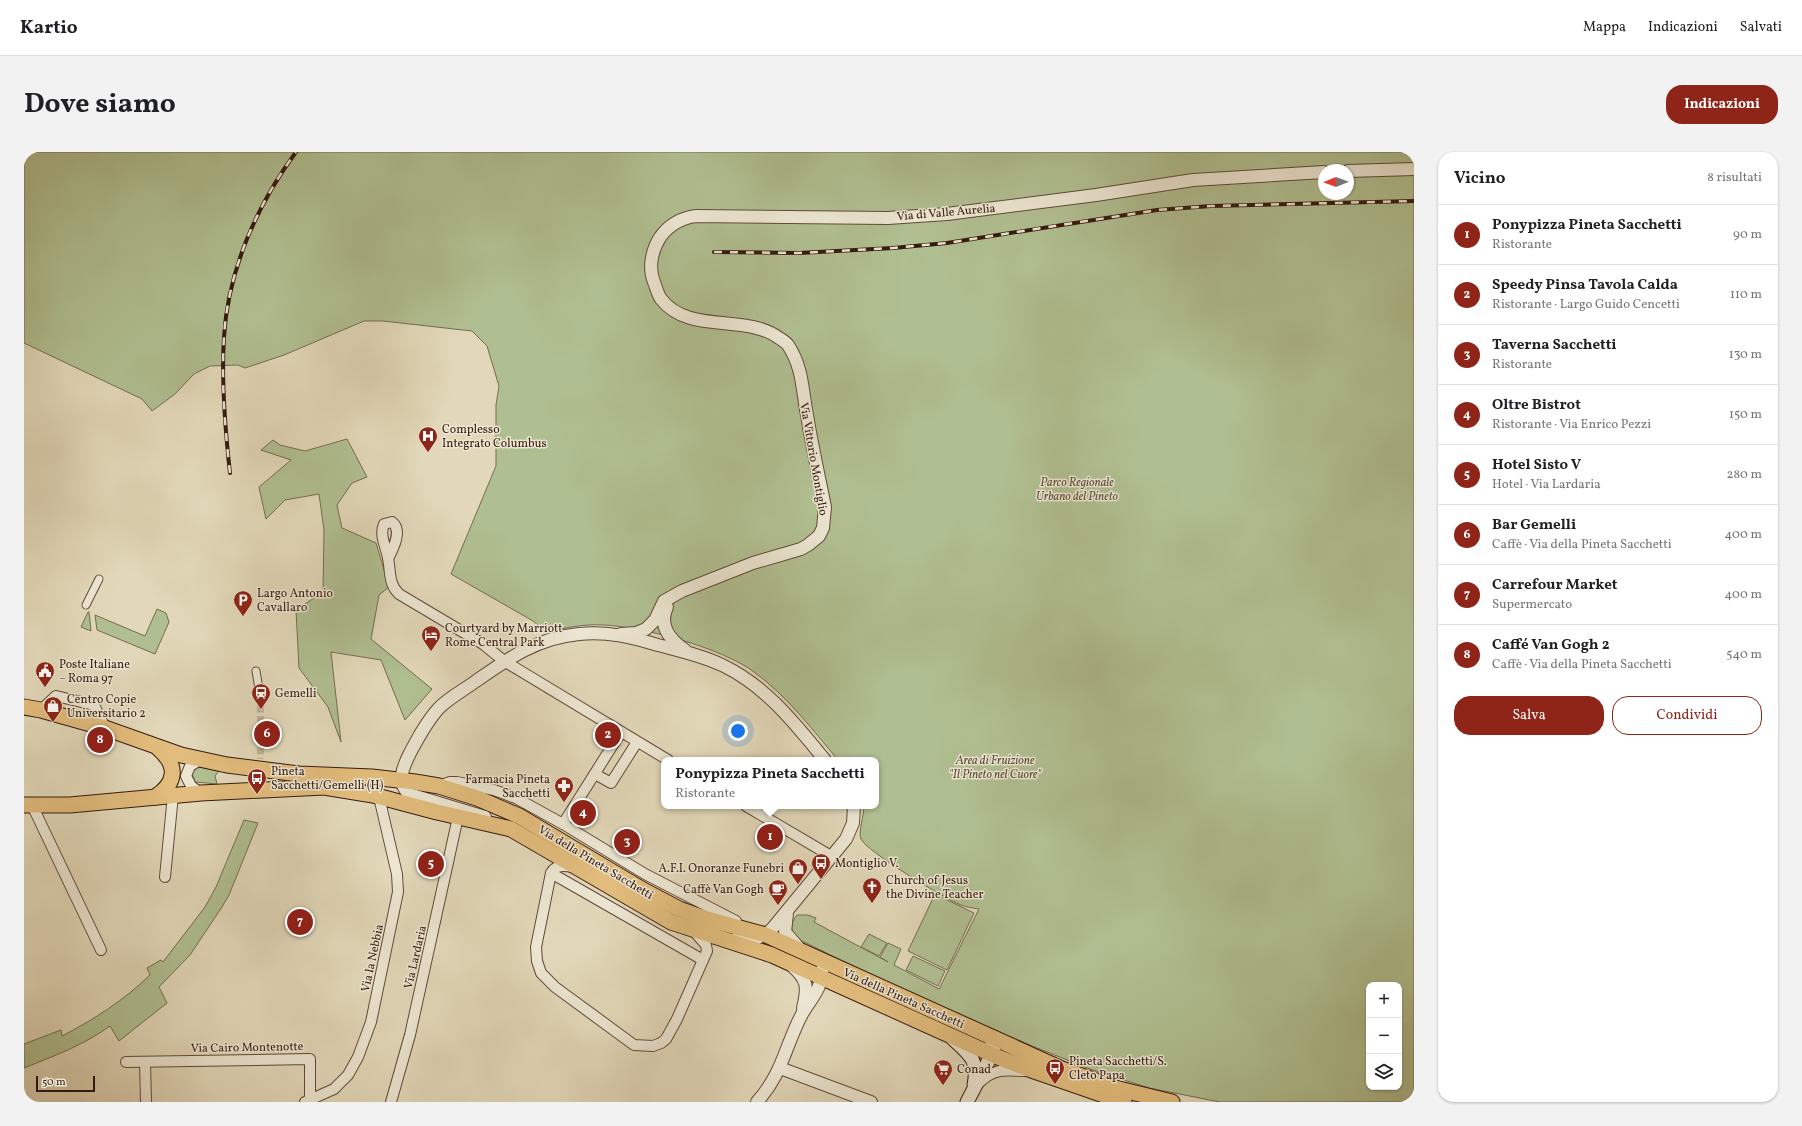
<!DOCTYPE html>
<html lang="it">
<meta charset="utf-8">
<style>
body{margin:0;font-family:Vollkorn,serif;background:#f2f2f2;color:#202124}
.controls{position:absolute;right:12px;bottom:12px;display:grid;overflow:hidden;border-radius:8px;box-shadow:0 1px 3px #0004}
.controls button{width:36px;height:36px;display:grid;place-items:center;padding:0;border:0;border-bottom:1px solid #e0e0e0;background:#fff;color:#202124;font:20px sans-serif}
.compass{position:absolute;left:1294px;top:12px;width:36px;height:36px;border-radius:50%;background:#fff;box-shadow:0 1px 3px #0004;rotate:269deg}
.scale{position:absolute;left:12px;bottom:10px;width:59px;box-sizing:border-box;padding-left:4px;border:2px solid #371a0f;border-top:0;font-size:11px;line-height:14px;white-space:nowrap;color:#371a0f;-webkit-text-stroke:3px #ece6d2;paint-order:stroke}
.you{position:absolute;left:714px;top:579px;width:14px;height:14px;margin:-10px;border:3px solid #fff;border-radius:50%;background:#1a73e8;box-shadow:0 0 0 6px #1a73e833}
.badge{display:grid;place-items:center;width:26px;height:26px;border-radius:50%;background:#8f2418;color:#fff;font-size:13px;font-weight:700}
.pin{position:absolute;translate:-50% -50%;border:2px solid #fff;box-shadow:0 1px 4px #0006}
.popup{position:absolute;left:637px;top:605px;width:218px;height:52px;box-sizing:border-box;display:grid;place-content:center;border-radius:8px;background:#fff;filter:drop-shadow(0 1px 3px #0005);font-size:13px;white-space:nowrap;color:#757577}
.popup b{font-size:15px;color:#202124}
.popup::after{content:'';position:absolute;left:50%;top:100%;margin-left:-8px;border:8px solid transparent;border-top-color:#fff}
.list{margin:0;padding:0;list-style:none}
h2{display:flex;justify-content:space-between;align-items:center;height:52px;margin:0;padding:0 16px;font-size:17px}
h2 small{font-size:13px;font-weight:400;color:#757577}
.list li{display:grid;grid-template-columns:26px 1fr auto;gap:12px;align-items:center;box-sizing:border-box;height:60px;padding:0 16px;border-top:1px solid #e0e0e0}
.list b{display:block;font-size:15px;white-space:nowrap}
.list p{margin:0;font-size:13px;white-space:nowrap;color:#757577}
.list em{font-size:13px;font-style:normal;color:#757577}
.actions{display:flex;gap:8px;padding:12px 16px}
.actions a{flex:1;padding:9px 0;border:1px solid #8f2418;border-radius:16px;text-align:center;font-size:14px;color:#8f2418}
.actions .main{background:#8f2418;color:#fff}
.icon{flex:none;width:22px;height:22px;fill:none;stroke:currentColor;stroke-width:2;stroke-linecap:round;stroke-linejoin:round}
.map{position:relative;flex:none;width:1390px;height:950px;overflow:hidden;border-radius:16px}
header{display:flex;align-items:center;gap:24px;box-sizing:border-box;height:56px;padding:0 20px;background:#fff;border-bottom:1px solid #e0e0e0}
header strong{font-size:19px}
nav{display:flex;gap:22px;margin-inline-start:auto;font-size:14px}
.intro{display:flex;align-items:center;justify-content:space-between;box-sizing:border-box;height:96px;padding:0 24px}
h1{margin:0;font-size:28px}
.button{padding:10px 18px;border-radius:16px;background:#8f2418;color:#fff;font-size:14px;font-weight:700}
main{display:flex;gap:24px;padding:0 24px}
aside{flex:1;background:#fff;border-radius:16px;box-shadow:0 1px 3px #0004}
.map>svg:first-child{display:block}
</style>
<header>
<strong>Kartio</strong>
<nav><a>Mappa</a><a>Indicazioni</a><a>Salvati</a></nav>
</header>
<div class="intro"><h1>Dove siamo</h1><a class="button">Indicazioni</a></div>
<main>
<div class="map">
<svg width="1390" height="950" viewBox="0 0 1390 950">
<rect width="100%" height="100%" fill="#e2d8b9"/>
<filter id="stains"><feTurbulence type="fractalNoise" baseFrequency=".005" numOctaves="4"/><feColorMatrix values="0 0 0 0 .2 0 0 0 0 .09 0 0 0 0 .02 0 0 0 .5 -.17"/></filter>
<radialGradient id="worn" r=".72"><stop offset=".6" stop-color="#630" stop-opacity="0"/><stop offset="1" stop-color="#630" stop-opacity=".3"/></radialGradient>
<g fill="#b0bf91" stroke="#746c50" fill-rule="evenodd">
<path d="M0,0h1390v950h-194l-71,-14 -59,-19 -58,-23 -169,-75 -67,-33c-6,-10 -6,-14 1,-23h11l8,3 -2,4 74,40 -8,-5 8,-14 13,6 -7,16 45,24 40,-80c-6,-1 -13,-2 -18,-4 -16,-6 -95,-54 -100,-66 -3,-5 3,-25 3,-33h12v-46h-38c-26,-31 -51,-64 -84,-88 -32,-24 -110,-45 -150,-47 -19,-1 -39,2 -57,8l-14,-12 -82,-47 45,-108v-61l3,-19 -12,-40 -15,-15 -89,-10h-19l-80,34 -39,13 -7,-3 -28,1 -16,8 -19,20 -23,17 -10,-12 -118,-56zM1300,18h24v24h-24zM1345,833h30v102h-30z"/>
<path d="M323,287l20,38 -15,6 -15,22 5,23 34,15 13,44 -10,8 -8,44 61,50 -27,31 -24,-60 -50,-8 10,90 -13,-35 -29,-39 -3,-58 27,-18 1,-62 -5,-36 -34,6 -19,19 -7,-32 32,-27 -30,-10 12,-10 7,5 25,6z"/>
<path d="M133,457l9,4 3,9 -14,32 -58,-24 -2,-15 50,21z"/>
<path d="M64,460h1l2,19 -10,-4z"/>
<path d="M175,615l20,4 -4,5 2,8 -22,-2 -3,-9 3,-4z"/>
<path d="M220,668l14,3 -29,72 -7,12 -32,48 -31,32 8,16 -48,38 -9,-15c-26,19 -56,30 -86,42v-24l37,-14 1,6c33,-17 62,-36 88,-61l-3,-7 14,-8 2,2 42,-55 11,-20z"/>
<path d="M911,742l39,19 -27,57 -39,-19z"/>
<path d="M845,782l18,9 -8,13 -18,-9z"/>
<path d="M889,804l32,15 -7,15 -32,-16z"/>
</g>
<g fill="none" stroke-linecap="round" stroke-linejoin="round">
<path stroke="#c0b297" stroke-width="7" stroke-dasharray="7 3.5" stroke-linecap="butt" d="M236,543l1,41 -1,23"/>
<g stroke="#624a3a" stroke-width="9">
<g id="pedestrian">
<path d="M62,453l13,-26"/>
<path d="M232,519l4,24"/>
</g>
</g>
<g stroke="#624a3a" stroke-width="12">
<g id="minor">
<path d="M364,407c5,-10 15,-29 4,-37l-8,2c-5,11 2,23 4,34 3,14 0,25 11,36l84,50 21,17 164,99"/>
<path d="M17,558l15,-14 38,9 11,23"/>
<path d="M176,608l-10,6 -4,10 5,10 10,7"/>
<path d="M571,622l16,9 26,-41"/>
<path d="M415,634l11,-4h7l37,8 22,8 47,26 82,50 91,47"/>
<path d="M8,653l69,145"/>
<path d="M722,654l85,50"/>
<path d="M539,672l58,-92"/>
<path d="M548,715c-9,-2 -17,-2 -21,6l-15,74 1,14 4,12 14,14 79,58 19,1 8,-3 5,-4 11,-20 30,-68 -1,-6 -13,-15"/>
<path d="M527,721l152,87"/>
<path d="M141,725l8,-82"/>
<path d="M102,910l184,-3v41"/>
<path d="M121,910l1,40"/>
<path d="M956,930c15,-15 27,-11 46,-11"/>
<path d="M281,950l29,-13 14,-14 10,-18 13,-35 27,-130 -1,-18 -18,-77"/>
<path d="M367,950l19,-67 48,-218"/>
</g>
</g>
<g stroke="#624a3a" stroke-width="14">
<g id="tertiary">
<path d="M1324,19l66,-2"/>
<path d="M643,455c-9,19 3,33 18,43"/>
<path d="M597,482l15,-1 10,-4 9,-9 9,-19 18,-10 71,-28 48,-14 7,-4 11,-9 4,-8 2,-21c-6,-30 -13,-61 -18,-92 -5,-26 -4,-47 -19,-70 -2,-3 -6,-5 -9,-7 -34,-25 -90,-3 -118,-39 -3,-4 -5,-12 -7,-17 -6,-15 -2,-33 7,-46 9,-12 20,-18 35,-20l192,2 59,-4 149,-19 97,-15 131,-8"/>
<path d="M461,665l-76,-23c-13,-12 -6,-27 1,-41 8,-15 17,-32 29,-45 11,-11 25,-18 37,-27 33,-23 61,-43 103,-47 28,-3 52,3 79,11 23,6 46,11 66,21 43,21 72,59 101,94"/>
<path d="M763,761l-2,19 13,15"/>
<path d="M710,788c15,0 27,0 38,-11l74,-90 7,-16 1,-17"/>
<path d="M768,814c16,14 16,21 11,42"/>
<path d="M756,916l91,34"/>
<path d="M733,950c26,-29 28,-56 45,-88 8,-14 21,-27 20,-44"/>
</g>
</g>
<g stroke="#371a0f" stroke-width="15">
<g id="secondary">
<path d="M929,887c17,16 26,21 21,46"/>
<path d="M943,950l25,-48 2,-8 -4,-9"/>
</g>
</g>
<g stroke="#371a0f" stroke-width="17">
<g id="primary">
<path d="M0,555l17,3 64,18 76,27 46,10 72,9 73,3 43,5 24,4 38,12 42,18 124,74 36,19 28,10 59,16 296,134 57,20 53,13"/>
<path d="M131,645c22,-14 23,-32 3,-49"/>
<path d="M0,653h46l131,-12 123,-6 49,8 64,17 74,17 160,93 101,33 228,103 34,13 90,31"/>
</g>
</g>
<use href="#pedestrian" stroke="#ece6d2" stroke-width="7"/>
<use href="#minor" stroke="#ece6d2" stroke-width="10"/>
<use href="#tertiary" stroke="#ece6d2" stroke-width="12"/>
<use href="#secondary" stroke="#ece6d2" stroke-width="13"/>
<use href="#primary" stroke="#e1bc7c" stroke-width="15"/>
<g stroke="#371a0f" stroke-width="4">
<g id="rail">
<path d="M690,100l85,1 94,-5 54,-5 210,-33 54,-4 203,-5"/>
<path d="M206,321c-5,-45 -9,-91 -6,-136 4,-67 33,-132 72,-185"/>
</g>
</g>
<use href="#rail" stroke="#ece6d2" stroke-width="2.5" stroke-dasharray="8" stroke-linecap="butt"/>
</g>
<defs>
<g id="hospital-pin" transform="scale(1)"><path d="M0 17L-7.5 6A9.5 9.5 0 1 1 7.5 6Z" fill="#8f2418" stroke="#ece6d2"/><path d="M-5-5h3v3.5h4V-5h3V5h-3V1.5h-4V5h-3Z" fill="#fff"/></g>
<g id="parking-pin" transform="scale(1)"><path d="M0 17L-7.5 6A9.5 9.5 0 1 1 7.5 6Z" fill="#8f2418" stroke="#ece6d2"/><path d="M-3.5-5.5H1a3.5 3.5 0 0 1 0 7H-1V5.5H-3.5ZM-1-3.4V-.6H.8a1.4 1.4 0 0 0 0-2.8Z" fill="#fff"/></g>
<g id="hotel-pin" transform="scale(1)"><path d="M0 17L-7.5 6A9.5 9.5 0 1 1 7.5 6Z" fill="#8f2418" stroke="#ece6d2"/><path d="M-6-4.5h1.5V1H6V5H4.5V3h-9V5H-6ZM-4 0a1.8 1.8 0 1 1 3.6 0ZM.5 0V-2.5h3Q6-2.5 6 0Z" fill="#fff"/></g>
<g id="civic-pin" transform="scale(1)"><path d="M0 17L-7.5 6A9.5 9.5 0 1 1 7.5 6Z" fill="#8f2418" stroke="#ece6d2"/><path d="M-.6-6.5H3V-4.5H.6V-3L4-1V1h2V6H-6V1h2V-1L-.6-3ZM-1.2 2.5V6h2.4V2.5Z" fill="#fff"/></g>
<g id="station-pin" transform="scale(1)"><path d="M0 17L-7.5 6A9.5 9.5 0 1 1 7.5 6Z" fill="#8f2418" stroke="#ece6d2"/><path d="M-3-6H3Q5-6 5-4V2Q5 4 3 4L4.5 6H3L1.5 4h-3L-3 6H-4.5L-3 4Q-5 4-5 2V-4Q-5-6-3-6ZM-3.5-4v3h7v-3ZM-3.5 1v1.5H-2V1ZM2 1v1.5H3.5V1Z" fill="#fff"/></g>
<g id="shop-pin" transform="scale(1)"><path d="M0 17L-7.5 6A9.5 9.5 0 1 1 7.5 6Z" fill="#8f2418" stroke="#ece6d2"/><path d="M-5-2.5h2.3a2.7 3.5 0 0 1 5.4 0H5L5.5 6h-11ZM-1.5-2.5h3a1.5 2.3 0 0 0-3 0Z" fill="#fff"/></g>
<g id="bus-pin" transform="scale(1)"><path d="M0 17L-7.5 6A9.5 9.5 0 1 1 7.5 6Z" fill="#8f2418" stroke="#ece6d2"/><path d="M-5-6H5V4H4V6H2V4H-2V6H-4V4H-5ZM-3.5-4V0h7V-4ZM-3.5 1.2v1.5H-2V1.2ZM2 1.2v1.5H3.5V1.2Z" fill="#fff"/></g>
<g id="pharmacy-pin" transform="scale(1)"><path d="M0 17L-7.5 6A9.5 9.5 0 1 1 7.5 6Z" fill="#8f2418" stroke="#ece6d2"/><path d="M-2-6h4v4h4v4h-4v4h-4v-4h-4v-4h4Z" fill="#fff"/></g>
<g id="church-pin" transform="scale(1)"><path d="M0 17L-7.5 6A9.5 9.5 0 1 1 7.5 6Z" fill="#8f2418" stroke="#ece6d2"/><path d="M-1.2-6h2.4v3.5h3.3v2.4h-3.3V6h-2.4V-.1h-3.3v-2.4h3.3Z" fill="#fff"/></g>
<g id="cafe-pin" transform="scale(1)"><path d="M0 17L-7.5 6A9.5 9.5 0 1 1 7.5 6Z" fill="#8f2418" stroke="#ece6d2"/><path d="M-5.5-4.5H6V0H3Q3 3.5 0 3.5H-2.5Q-5.5 3.5-5.5 0ZM3-3.2v2h1.7v-2ZM-6 4.5H4V6H-6Z" fill="#fff"/></g>
<g id="supermarket-pin" transform="scale(1)"><path d="M0 17L-7.5 6A9.5 9.5 0 1 1 7.5 6Z" fill="#8f2418" stroke="#ece6d2"/><path d="M-6-5.5h2.5l.6 2H6L4.5 2H-2.5L-4.4-4H-6ZM-1.5 3.2a1.3 1.3 0 1 0 .1 0ZM3 3.2a1.3 1.3 0 1 0 .1 0Z" fill="#fff"/></g>
</defs>
<g fill-rule="evenodd">
<use href="#hospital-pin" x="404" y="284"/>
<use href="#parking-pin" x="219" y="448"/>
<use href="#hotel-pin" x="407" y="483"/>
<use href="#civic-pin" x="21" y="519"/>
<use href="#station-pin" x="237" y="541"/>
<use href="#shop-pin" x="29" y="554"/>
<use href="#bus-pin" x="233" y="626"/>
<use href="#pharmacy-pin" x="540" y="634"/>
<use href="#bus-pin" x="797" y="711"/>
<use href="#shop-pin" x="774" y="716"/>
<use href="#church-pin" x="848" y="735"/>
<use href="#cafe-pin" x="754" y="737"/>
<use href="#bus-pin" x="1031" y="916"/>
<use href="#supermarket-pin" x="919" y="917"/>
</g>
<g text-anchor="middle" stroke-width="3" stroke-linejoin="round" paint-order="stroke">
<g font-size="12" fill="#371a0f" stroke="#ece6d2">
<text transform="translate(922 60) rotate(-5)" y="4">Via di Valle Aurelia</text>
<text transform="translate(790 307) rotate(80)" y="4">Via Vittorio Montiglio</text>
<text transform="translate(572 710) rotate(31)" y="4">Via della Pineta Sacchetti</text>
<text transform="translate(391 805) rotate(-77)" y="4">Via Lardaria</text>
<text transform="translate(348 806) rotate(-78)" y="4">Via la Nebbia</text>
<text transform="translate(880 846) rotate(24)" y="4">Via della Pineta Sacchetti</text>
<text transform="translate(223 895) rotate(-1)" y="4">Via Cairo Montenotte</text>
</g>
<g font-size="12" fill="#371a0f" stroke="#ece6d2" text-anchor="start">
<text x="418" y="281">Complesso<tspan x="418" dy="14">Integrato Columbus</tspan></text>
<text x="233" y="445">Largo Antonio<tspan x="233" dy="14">Cavallaro</tspan></text>
<text x="421" y="480">Courtyard by Marriott<tspan x="421" dy="14">Rome Central Park</tspan></text>
<text x="35" y="516">Poste Italiane<tspan x="35" dy="14">– Roma 97</tspan></text>
<text x="251" y="545">Gemelli</text>
<text x="43" y="551">Centro Copie<tspan x="43" dy="14">Universitario 2</tspan></text>
<text x="247" y="623">Pineta<tspan x="247" dy="14">Sacchetti/Gemelli (H)</tspan></text>
<text x="526" y="631" text-anchor="end">Farmacia Pineta<tspan x="526" dy="14">Sacchetti</tspan></text>
<text x="811" y="715">Montiglio V.</text>
<text x="760" y="720" text-anchor="end">A.F.I. Onoranze Funebri</text>
<text x="862" y="732">Church of Jesus<tspan x="862" dy="14">the Divine Teacher</tspan></text>
<text x="740" y="741" text-anchor="end">Caffè Van Gogh</text>
<text x="1045" y="913">Pineta Sacchetti/S.<tspan x="1045" dy="14">Cleto Papa</tspan></text>
<text x="933" y="921">Conad</text>
</g>
<g font-size="12" font-style="italic" fill="#5b4c36" stroke="#ece6d2">
<text x="1053" y="334">Parco Regionale<tspan x="1053" dy="14">Urbano del Pineto</tspan></text>
<text x="971" y="612">Area di Fruizione<tspan x="971" dy="14">"Il Pineto nel Cuore"</tspan></text>
</g>
</g>
<rect width="100%" height="100%" filter="url(#stains)"/>
<rect width="100%" height="100%" fill="url(#worn)"/>
</svg>
<div class="controls">
<button>+</button>
<button>−</button>
<button><svg class="icon" aria-label="layers" viewBox="0 0 24 24"><path d="M12 4l9 5-9 5-9-5zM3 14l9 5 9-5"/></svg></button>
</div>
<svg class="compass" viewBox="-18 -18 36 36"><path d="M0-13l5 13h-10z" fill="#e53935"/><path d="M0 13l5-13h-10z" fill="#757577"/></svg>
<div class="scale">50 m</div>
<div class="you"></div>
<div class="pin badge" style="left:746px;top:685px">1</div>
<div class="popup"><b>Ponypizza Pineta Sacchetti</b>Ristorante</div>
<div class="pin badge" style="left:584px;top:583px">2</div>
<div class="pin badge" style="left:603px;top:690px">3</div>
<div class="pin badge" style="left:559px;top:661px">4</div>
<div class="pin badge" style="left:407px;top:712px">5</div>
<div class="pin badge" style="left:243px;top:582px">6</div>
<div class="pin badge" style="left:276px;top:770px">7</div>
<div class="pin badge" style="left:76px;top:588px">8</div>
</div>
<aside>
<h2>Vicino<small>8 risultati</small></h2>
<ul class="list">
<li><span class="badge">1</span><div><b>Ponypizza Pineta Sacchetti</b><p>Ristorante</p></div><em>90 m</em></li>
<li><span class="badge">2</span><div><b>Speedy Pinsa Tavola Calda</b><p>Ristorante · Largo Guido Cencetti</p></div><em>110 m</em></li>
<li><span class="badge">3</span><div><b>Taverna Sacchetti</b><p>Ristorante</p></div><em>130 m</em></li>
<li><span class="badge">4</span><div><b>Oltre Bistrot</b><p>Ristorante · Via Enrico Pezzi</p></div><em>150 m</em></li>
<li><span class="badge">5</span><div><b>Hotel Sisto V</b><p>Hotel · Via Lardaria</p></div><em>280 m</em></li>
<li><span class="badge">6</span><div><b>Bar Gemelli</b><p>Caffè · Via della Pineta Sacchetti</p></div><em>400 m</em></li>
<li><span class="badge">7</span><div><b>Carrefour Market</b><p>Supermercato</p></div><em>400 m</em></li>
<li><span class="badge">8</span><div><b>Caffé Van Gogh 2</b><p>Caffè · Via della Pineta Sacchetti</p></div><em>540 m</em></li>
</ul>
<div class="actions"><a class="main">Salva</a><a>Condividi</a></div>
</aside>
</main>
